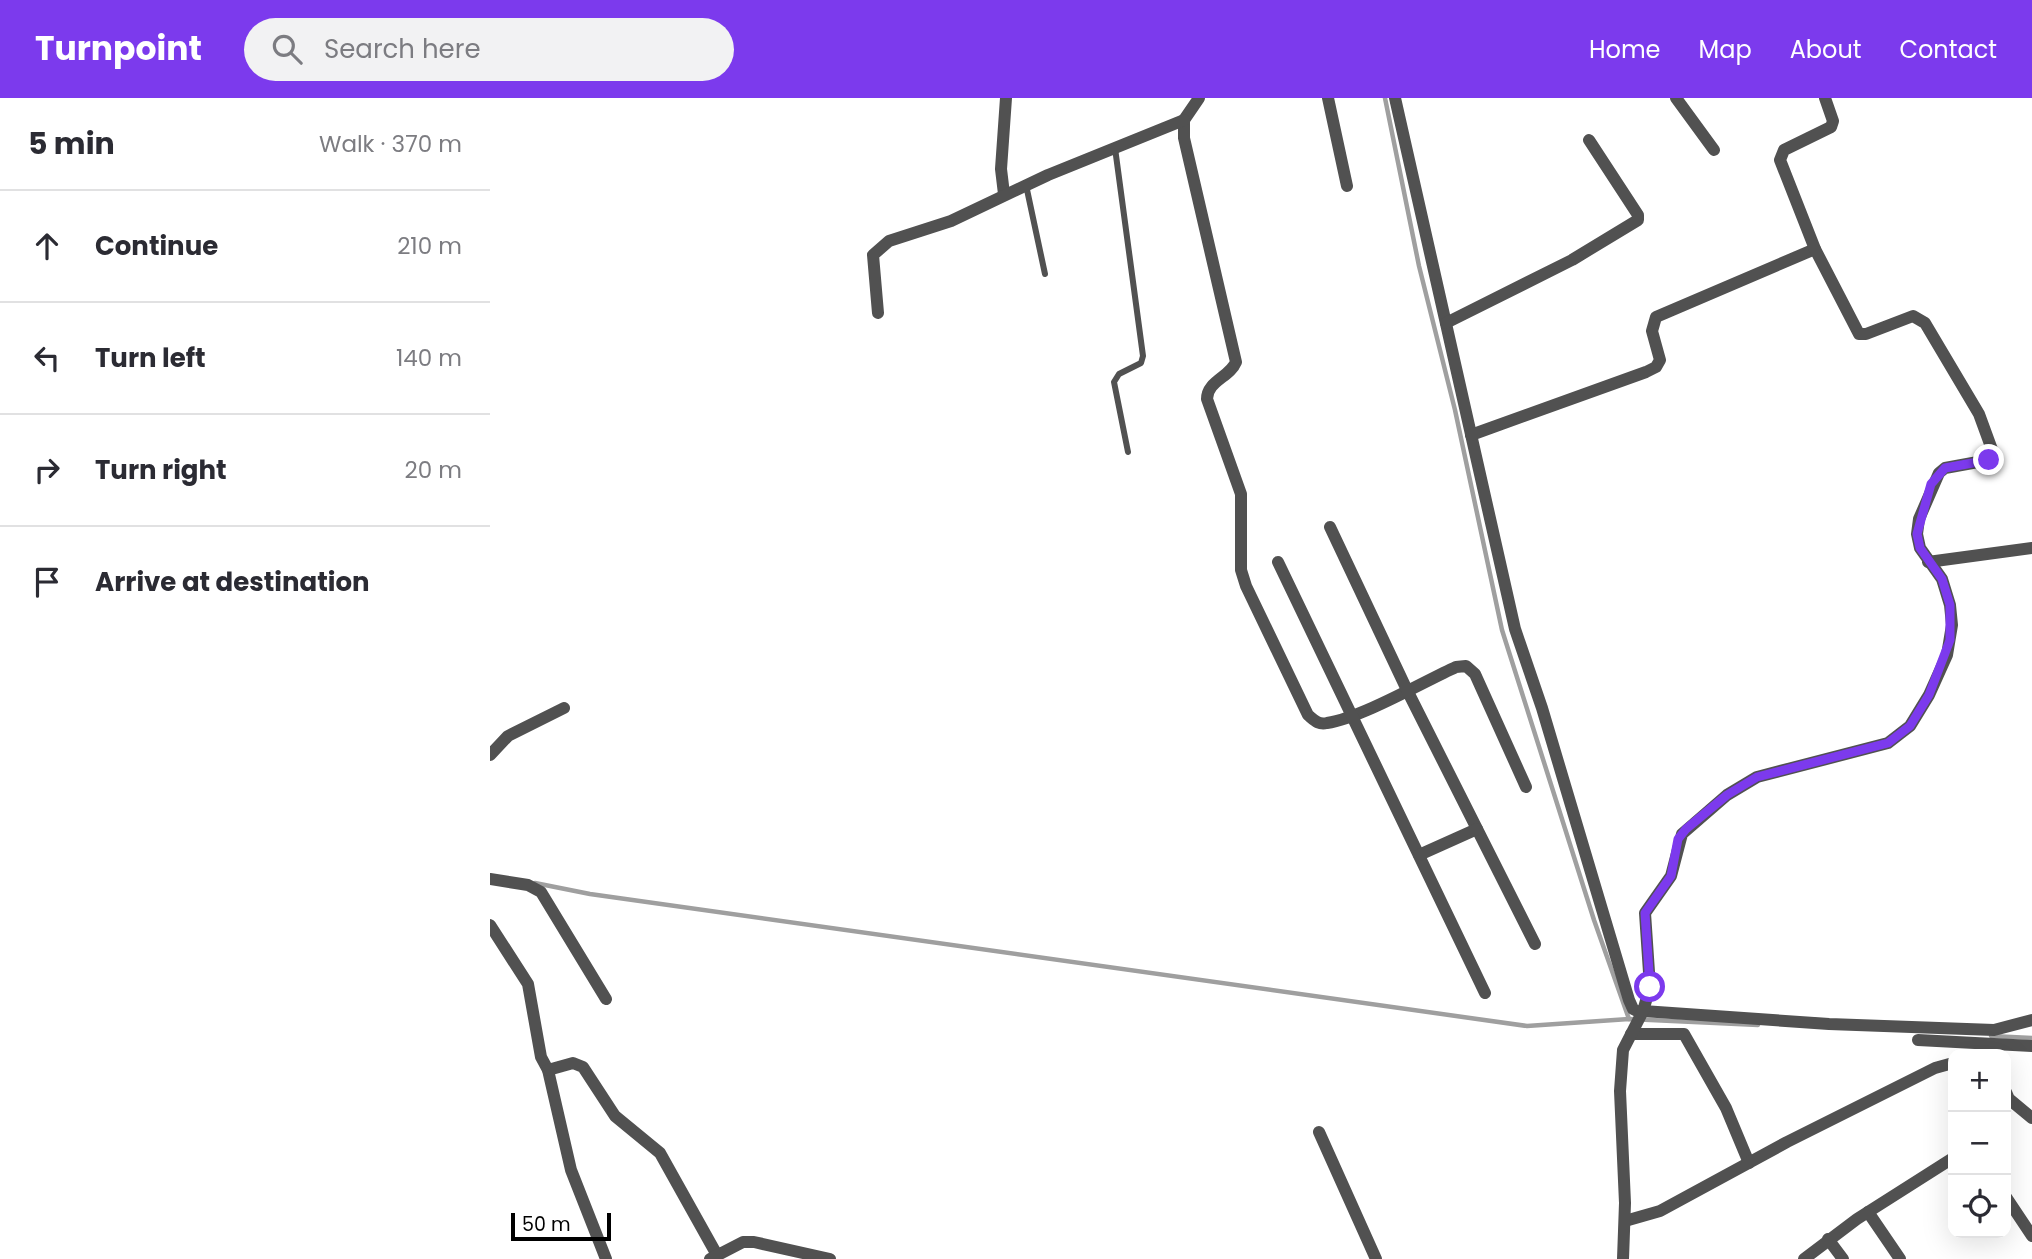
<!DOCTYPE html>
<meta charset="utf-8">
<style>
body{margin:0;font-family:Poppins,sans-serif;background:#f2f2f3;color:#2b2b33}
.controls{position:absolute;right:21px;bottom:21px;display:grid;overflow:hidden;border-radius:14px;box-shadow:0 7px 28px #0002}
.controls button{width:63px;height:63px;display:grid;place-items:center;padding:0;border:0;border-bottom:2px solid #e1e1e2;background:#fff;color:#2b2b33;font:35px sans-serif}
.scale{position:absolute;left:21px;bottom:18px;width:100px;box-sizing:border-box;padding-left:7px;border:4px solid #000;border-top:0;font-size:19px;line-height:24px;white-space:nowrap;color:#000;-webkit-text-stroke:5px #fff;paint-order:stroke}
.stop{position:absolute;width:21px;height:21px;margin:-16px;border:5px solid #7c3aed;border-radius:50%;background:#fff}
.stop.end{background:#7c3aed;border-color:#fff;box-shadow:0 2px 7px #0008}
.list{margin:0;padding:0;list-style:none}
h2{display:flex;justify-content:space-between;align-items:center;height:91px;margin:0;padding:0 28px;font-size:30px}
h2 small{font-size:23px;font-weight:400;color:#7c7c81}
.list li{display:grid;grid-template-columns:46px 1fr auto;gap:21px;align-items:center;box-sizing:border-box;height:112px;padding:0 28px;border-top:2px solid #e1e1e2}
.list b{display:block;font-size:26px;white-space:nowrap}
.list em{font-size:23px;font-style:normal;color:#7c7c81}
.icon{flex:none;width:38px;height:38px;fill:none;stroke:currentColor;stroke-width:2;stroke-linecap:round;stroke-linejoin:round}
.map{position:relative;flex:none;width:1542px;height:1161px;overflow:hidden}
header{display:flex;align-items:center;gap:42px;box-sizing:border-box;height:98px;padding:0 35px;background:#7c3aed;color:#fff}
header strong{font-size:33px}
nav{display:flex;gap:38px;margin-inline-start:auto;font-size:24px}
.search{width:490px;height:63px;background:#f2f2f3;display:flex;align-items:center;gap:18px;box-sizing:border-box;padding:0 24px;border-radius:38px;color:#7c7c81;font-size:26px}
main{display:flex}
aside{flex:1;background:#fff}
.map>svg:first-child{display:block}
</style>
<header>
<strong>Turnpoint</strong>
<div class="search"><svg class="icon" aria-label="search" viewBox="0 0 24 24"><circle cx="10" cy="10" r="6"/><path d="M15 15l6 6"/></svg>Search here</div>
<nav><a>Home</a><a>Map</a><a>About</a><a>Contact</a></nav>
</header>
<main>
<aside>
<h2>5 min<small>Walk · 370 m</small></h2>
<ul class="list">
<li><svg class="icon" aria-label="ahead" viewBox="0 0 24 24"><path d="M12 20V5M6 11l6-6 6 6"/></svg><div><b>Continue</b></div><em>210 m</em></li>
<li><svg class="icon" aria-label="left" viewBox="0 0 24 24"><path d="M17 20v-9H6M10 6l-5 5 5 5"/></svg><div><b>Turn left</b></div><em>140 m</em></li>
<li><svg class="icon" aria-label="right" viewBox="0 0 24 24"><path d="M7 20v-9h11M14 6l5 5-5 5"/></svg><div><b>Turn right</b></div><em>20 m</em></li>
<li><svg class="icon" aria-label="arrive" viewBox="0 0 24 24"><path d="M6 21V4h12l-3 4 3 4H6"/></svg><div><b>Arrive at destination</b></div></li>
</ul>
</aside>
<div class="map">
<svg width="1542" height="1161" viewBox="0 0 1542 1161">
<rect width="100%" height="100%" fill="#fff"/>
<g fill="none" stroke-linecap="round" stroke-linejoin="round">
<g stroke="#9f9f9f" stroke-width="4.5">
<path d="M895,0l34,168 36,144 47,220 92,290 35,99"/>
<path d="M45,785l55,11 937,132 102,-7 129,6"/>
<path d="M1501,938l41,2"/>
</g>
<g stroke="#515151" stroke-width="6">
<path d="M625,50l28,208 -2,7 -22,11 -5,8 14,70"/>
<path d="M536,87l19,89"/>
</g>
<g stroke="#515151" stroke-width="12">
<path d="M709,0l-15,22v18l52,224c-6,15 -29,19 -29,37l34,95v76l5,16 62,129c6,5 10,10 19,8 34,-5 96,-41 129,-56l10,-1 9,8 51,113"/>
<path d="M838,0l19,88"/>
<path d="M905,0l120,531 27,79 87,292 4,9 8,4"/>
<path d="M1186,0l38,52"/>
<path d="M514,96l-3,-25 5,-71"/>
<path d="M388,215l-5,-58 16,-14 62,-20 97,-46 136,-55"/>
<path d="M956,225l126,-63 66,-40v-5l-49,-75"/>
<path d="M981,337l175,-63 10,-5 4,-7 -8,-29 4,-14 159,-68"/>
<path d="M840,429l77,163 128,254"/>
<path d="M788,464l207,431"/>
<path d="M1438,464l104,-14"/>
<path d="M0,657l18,-19 56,-28"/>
<path d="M929,757l58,-26"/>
<path d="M0,781l38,6 13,7 65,107"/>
<path d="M0,827l38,59 13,73 7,13 23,100 35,89"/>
<path d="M1153,913l186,13 165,6 38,-10"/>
<path d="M1141,936h53l42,74 23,55"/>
<path d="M1428,942l114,6"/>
<path d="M58,972l25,-7 10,4 32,49 45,37 57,102"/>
<path d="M1516,994l3,7 23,19"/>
<path d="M829,1034l57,127"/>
<path d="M1516,1099l26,39"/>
<path d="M1378,1114l32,47"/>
<path d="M1135,1123l35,-10 127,-69 148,-74 18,-5"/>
<path d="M1338,1141l15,20"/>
<path d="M220,1161l33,-17h11l76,17"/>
<path d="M1133,1161l2,-56 -5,-112 3,-41 20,-39 7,-24 -5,-74 26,-37 11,-42 45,-39 30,-18 131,-34 22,-17 19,-31 18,-40 5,-30 -2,-20 -8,-26 -22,-31 -3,-14 2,-15 20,-46 6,-5 44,-8 5,-5 -15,-41 -54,-91 -12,-7 -47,18h-7l-44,-85 -35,-89 4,-10 47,-23 2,-6 -8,-23"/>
<path d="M1314,1161l53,-40 96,-61"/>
</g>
</g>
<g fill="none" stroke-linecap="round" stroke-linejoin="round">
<path stroke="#7c3aed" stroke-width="9" d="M1160,889l-5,-74 26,-37 7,-37 8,-10 41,-34 30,-18 131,-34 22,-17 19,-31 21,-55v-35l-8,-26 -22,-31 -3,-14 14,-50 14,-16 44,-8"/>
</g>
</svg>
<div class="controls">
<button>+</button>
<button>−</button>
<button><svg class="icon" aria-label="locate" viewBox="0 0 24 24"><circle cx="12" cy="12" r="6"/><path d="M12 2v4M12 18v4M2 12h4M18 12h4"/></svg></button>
</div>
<div class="scale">50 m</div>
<div class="stop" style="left:1160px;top:889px"></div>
<div class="stop end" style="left:1499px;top:362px"></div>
</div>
</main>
